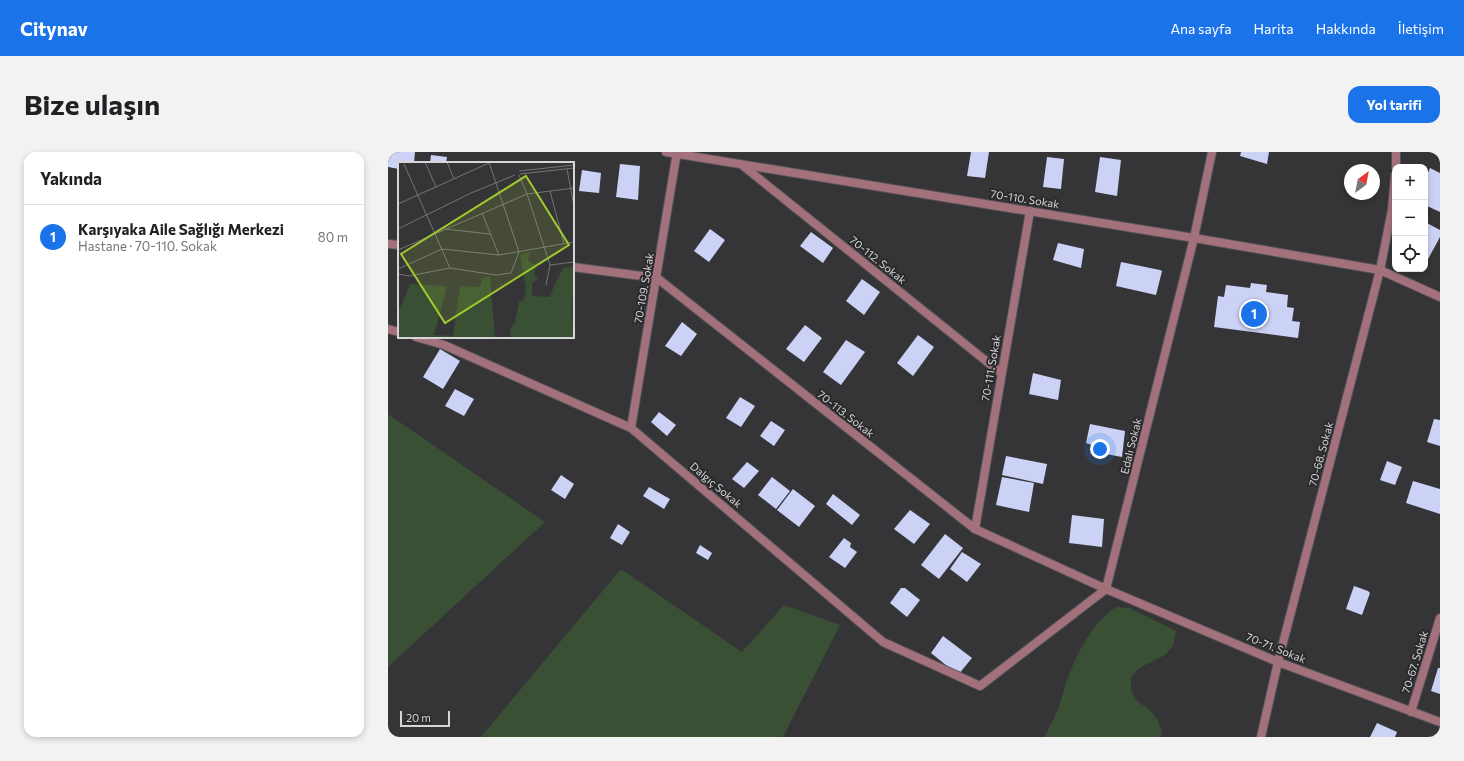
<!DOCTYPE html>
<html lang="tr">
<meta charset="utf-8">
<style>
body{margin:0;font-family:Commissioner,sans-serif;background:#f2f2f2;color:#202124}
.controls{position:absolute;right:12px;top:12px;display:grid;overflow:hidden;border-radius:8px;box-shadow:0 2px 6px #0003}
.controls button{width:36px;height:36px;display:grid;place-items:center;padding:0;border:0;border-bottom:1px solid #e0e0e0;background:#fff;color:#202124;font:20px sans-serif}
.compass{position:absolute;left:956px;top:12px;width:36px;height:36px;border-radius:50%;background:#fff;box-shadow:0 2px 6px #0003;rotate:32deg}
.scale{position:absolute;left:12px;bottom:10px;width:50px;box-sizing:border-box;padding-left:4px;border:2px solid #d6d6d8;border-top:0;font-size:11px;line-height:14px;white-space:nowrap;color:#d6d6d8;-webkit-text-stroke:3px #2b2b2e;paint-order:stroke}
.you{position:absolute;left:712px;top:297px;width:14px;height:14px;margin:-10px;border:3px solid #fff;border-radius:50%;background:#1a73e8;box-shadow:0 0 0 6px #1a73e833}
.badge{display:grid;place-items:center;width:26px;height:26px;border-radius:50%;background:#1a73e8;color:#fff;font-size:13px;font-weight:700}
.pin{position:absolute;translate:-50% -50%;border:2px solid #fff;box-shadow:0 1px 4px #0006}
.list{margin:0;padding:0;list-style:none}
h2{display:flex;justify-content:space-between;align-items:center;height:52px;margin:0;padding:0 16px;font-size:17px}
h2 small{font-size:13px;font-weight:400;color:#757577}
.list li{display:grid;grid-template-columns:26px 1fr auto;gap:12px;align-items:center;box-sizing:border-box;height:64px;padding:0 16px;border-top:1px solid #e0e0e0}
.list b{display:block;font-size:15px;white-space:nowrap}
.list p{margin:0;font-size:13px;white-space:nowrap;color:#757577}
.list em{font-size:13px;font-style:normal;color:#757577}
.icon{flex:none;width:22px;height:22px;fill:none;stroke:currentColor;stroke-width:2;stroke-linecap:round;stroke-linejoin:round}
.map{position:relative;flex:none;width:1052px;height:585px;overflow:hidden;border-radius:12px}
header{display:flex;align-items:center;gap:24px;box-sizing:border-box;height:56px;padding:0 20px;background:#1a73e8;color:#fff}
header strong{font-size:19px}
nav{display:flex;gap:22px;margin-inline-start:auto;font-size:14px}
.intro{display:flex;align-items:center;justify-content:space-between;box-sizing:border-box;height:96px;padding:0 24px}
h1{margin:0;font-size:28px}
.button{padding:10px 18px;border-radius:12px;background:#1a73e8;color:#fff;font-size:14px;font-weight:700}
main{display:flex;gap:24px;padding:0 24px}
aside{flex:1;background:#fff;border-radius:12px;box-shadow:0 2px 6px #0003}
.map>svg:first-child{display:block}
</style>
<header>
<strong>Citynav</strong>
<nav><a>Ana sayfa</a><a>Harita</a><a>Hakkında</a><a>İletişim</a></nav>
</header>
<div class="intro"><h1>Bize ulaşın</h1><a class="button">Yol tarifi</a></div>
<main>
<aside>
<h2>Yakında<small></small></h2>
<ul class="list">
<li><span class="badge">1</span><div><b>Karşıyaka Aile Sağlığı Merkezi</b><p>Hastane · 70-110. Sokak</p></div><em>80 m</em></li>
</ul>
</aside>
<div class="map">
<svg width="1052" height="585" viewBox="0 0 1052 585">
<rect width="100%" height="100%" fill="#353538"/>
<g fill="#395034">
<path d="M0,262l157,108 -157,145z"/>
<path d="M233,417l121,83 42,-47 56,20 -57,112h-302z"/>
<path d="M728,455l13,1 47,23 -3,15 -8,9 -26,13 -8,9v14l7,11 11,7 8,10 5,12 -1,6h-117c5,-9 10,-18 14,-28 3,-8 5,-17 8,-26 10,-28 25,-59 50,-76z"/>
</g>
<g fill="#cbd2f6">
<path d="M0,0h27l-1,11h-15v6l-11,-2z"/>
<path d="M583,0h18l-4,26 -18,-2z"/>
<path d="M853,0h28l-2,12 -27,-8z"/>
<path d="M43,3l16,2 -1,6h-16z"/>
<path d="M659,5l17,2 -3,30 -18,-2z"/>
<path d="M712,5l21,3 -4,36 -22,-4z"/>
<path d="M232,12l20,2 -2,34 -22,-3z"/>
<path d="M1042,16l10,5v39l-15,-7v-25z"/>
<path d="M194,18l19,3 -2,20 -20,-2z"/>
<path d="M1037,70l15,8v7l-13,24 -2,-1z"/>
<path d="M322,77l15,11 -16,22 -15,-11z"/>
<path d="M423,80l22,16 -10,15 -23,-17z"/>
<path d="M670,91l26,6 -3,19 -28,-8z"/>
<path d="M733,110l39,8 2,1 -6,24 -40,-9z"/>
<path d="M474,127l18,13 -16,23 -18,-14z"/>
<path d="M863,131l16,2 -1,7 22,3 -1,12 7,1 -2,13 8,1 -2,16 -84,-11 4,-31 6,1 2,-12 24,3z"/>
<path d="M294,170l15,12 -16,22 -16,-10z"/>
<path d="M417,173l17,13 -18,24 -18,-13z"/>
<path d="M530,183l16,12 -21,29 -16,-13z"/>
<path d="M458,188l19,12 -24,33 -18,-13z"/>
<path d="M52,197l20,12 -17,28 -20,-12z"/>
<path d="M645,221l28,7 -3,20 -29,-6z"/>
<path d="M67,237l19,10 -10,17 -19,-10z"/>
<path d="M352,245l15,9 -14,21 -15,-9z"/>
<path d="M271,260l17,13 -9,11 -16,-14z"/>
<path d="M1046,267l6,1v26l-13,-4z"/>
<path d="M383,269l14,9 -11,16 -14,-10z"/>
<path d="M702,272l35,7 -3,26 -27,-5v-6l-9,-3z"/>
<path d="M618,304l41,8 -4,20 -41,-9z"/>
<path d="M999,309l15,6 -7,18 -15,-5z"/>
<path d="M359,310l12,9 -15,17 -12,-9z"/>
<path d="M173,323l13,9 -9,15 -14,-9z"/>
<path d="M384,325l18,14 -14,18 -18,-14z"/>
<path d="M614,325l32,6 -5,29 -33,-7z"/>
<path d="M1025,329l27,8v25l-34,-11z"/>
<path d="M261,335l21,12 -6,10 -21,-13z"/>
<path d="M405,337l22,17 -16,21 -22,-17z"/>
<path d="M445,342l27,21 -8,10 -26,-21z"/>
<path d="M522,358l20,14 -16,20 -20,-15z"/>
<path d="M684,363l32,4 -2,28 -33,-4z"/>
<path d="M230,372l12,8 -8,13 -12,-7z"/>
<path d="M557,382l18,14 -24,31 -18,-14z"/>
<path d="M456,386l7,5 -1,4 7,5 -12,16 -16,-11z"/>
<path d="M312,393l12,8 -4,7 -12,-7z"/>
<path d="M574,400l19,12 -14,18 -17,-13z"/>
<path d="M966,434l14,5 2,2 -8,22 -16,-6z"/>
<path d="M513,436h4l15,12 -13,17 -17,-14z"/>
<path d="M555,484l29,22 -14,17 -27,-22z"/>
<path d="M1050,516h2v26l-9,-3z"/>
<path d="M989,571l20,9 -2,5h-25z"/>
</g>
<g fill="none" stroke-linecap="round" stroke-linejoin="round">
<g stroke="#525255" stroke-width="10">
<g id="minor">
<path d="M278,0l528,86 186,32 60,27"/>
<path d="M354,13l259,208"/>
<path d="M1008,15v-15"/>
<path d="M0,92l11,1"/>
<path d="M185,115l84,11 318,251 131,60 172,73 162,60"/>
<path d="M0,177l11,3"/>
<path d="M28,185l28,8 187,83 252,214 97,44 126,-97 88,-351 18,-86"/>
<path d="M243,276l46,-276"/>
<path d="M587,377l55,-318"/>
<path d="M1023,560l29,-94"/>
<path d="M873,585l17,-75 102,-392 12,-60 3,-35"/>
</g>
</g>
<use href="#minor" stroke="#a3717c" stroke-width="8"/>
</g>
<g text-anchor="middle" stroke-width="4" stroke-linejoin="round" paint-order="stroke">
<g font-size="11" fill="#d6d6d8" stroke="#2b2b2e">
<text transform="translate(637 47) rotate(9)" y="4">70-110. Sokak</text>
<text transform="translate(490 108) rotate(39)" y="4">70-112. Sokak</text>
<text transform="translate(256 136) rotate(-80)" y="4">70-109. Sokak</text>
<text transform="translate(603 216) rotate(-80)" y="4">70-111. Sokak</text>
<text transform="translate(458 262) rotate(38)" y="4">70-113. Sokak</text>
<text transform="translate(743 294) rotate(-76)" y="4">Edalı Sokak</text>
<text transform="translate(933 302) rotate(-75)" y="4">70-68. Sokak</text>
<text transform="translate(328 333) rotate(40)" y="4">Dalgıç Sokak</text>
<text transform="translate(888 496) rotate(22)" y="4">70-71. Sokak</text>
<text transform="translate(1027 510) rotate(-73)" y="4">70-67. Sokak</text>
</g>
</g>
<g transform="translate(10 10)">
<rect width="176" height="176" fill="#353538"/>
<path d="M132,90l-2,9 8,4 -2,10 4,4 -6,4v13l17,1 14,-29 11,-2 -2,47 2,25h-63l-1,-9 5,-7 4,-20 5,-2 2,-12 -6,-33zM92,114l5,62h-97v-25l12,-29 37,2 -13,49 19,1 7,-50 20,1 2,-9z" fill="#395034"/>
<path fill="none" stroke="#757578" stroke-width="1" d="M27,0l11,25M49,0l7,17M6,2l46,104M169,7l7,37M121,9l55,-6M122,12l54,-6M121,13l8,19 23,71 -4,20M152,29l14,53M0,42l91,-41M84,51l17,42M0,67l73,-36 44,-18M47,67l45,5M0,88l129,-56 47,-6M152,103l24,-3M0,107l44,-20 57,6 75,-13M0,112l11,2 41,-8 46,7 15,-2 8,-21 -30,-90"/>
<path fill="#9fca2c" fill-opacity="0.15" stroke="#9fca2c" stroke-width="2" d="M128,14l43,69 -124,78 -44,-69z"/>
<rect width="176" height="176" fill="none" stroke="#d6d6d8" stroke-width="2"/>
</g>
</svg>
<div class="controls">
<button>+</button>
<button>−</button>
<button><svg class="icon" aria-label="locate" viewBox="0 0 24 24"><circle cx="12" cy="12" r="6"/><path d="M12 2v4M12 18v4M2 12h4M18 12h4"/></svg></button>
</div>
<svg class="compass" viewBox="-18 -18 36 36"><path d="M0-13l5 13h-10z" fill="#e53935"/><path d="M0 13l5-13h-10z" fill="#757577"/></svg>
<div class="scale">20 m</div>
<div class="you"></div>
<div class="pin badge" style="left:866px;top:162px">1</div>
</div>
</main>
